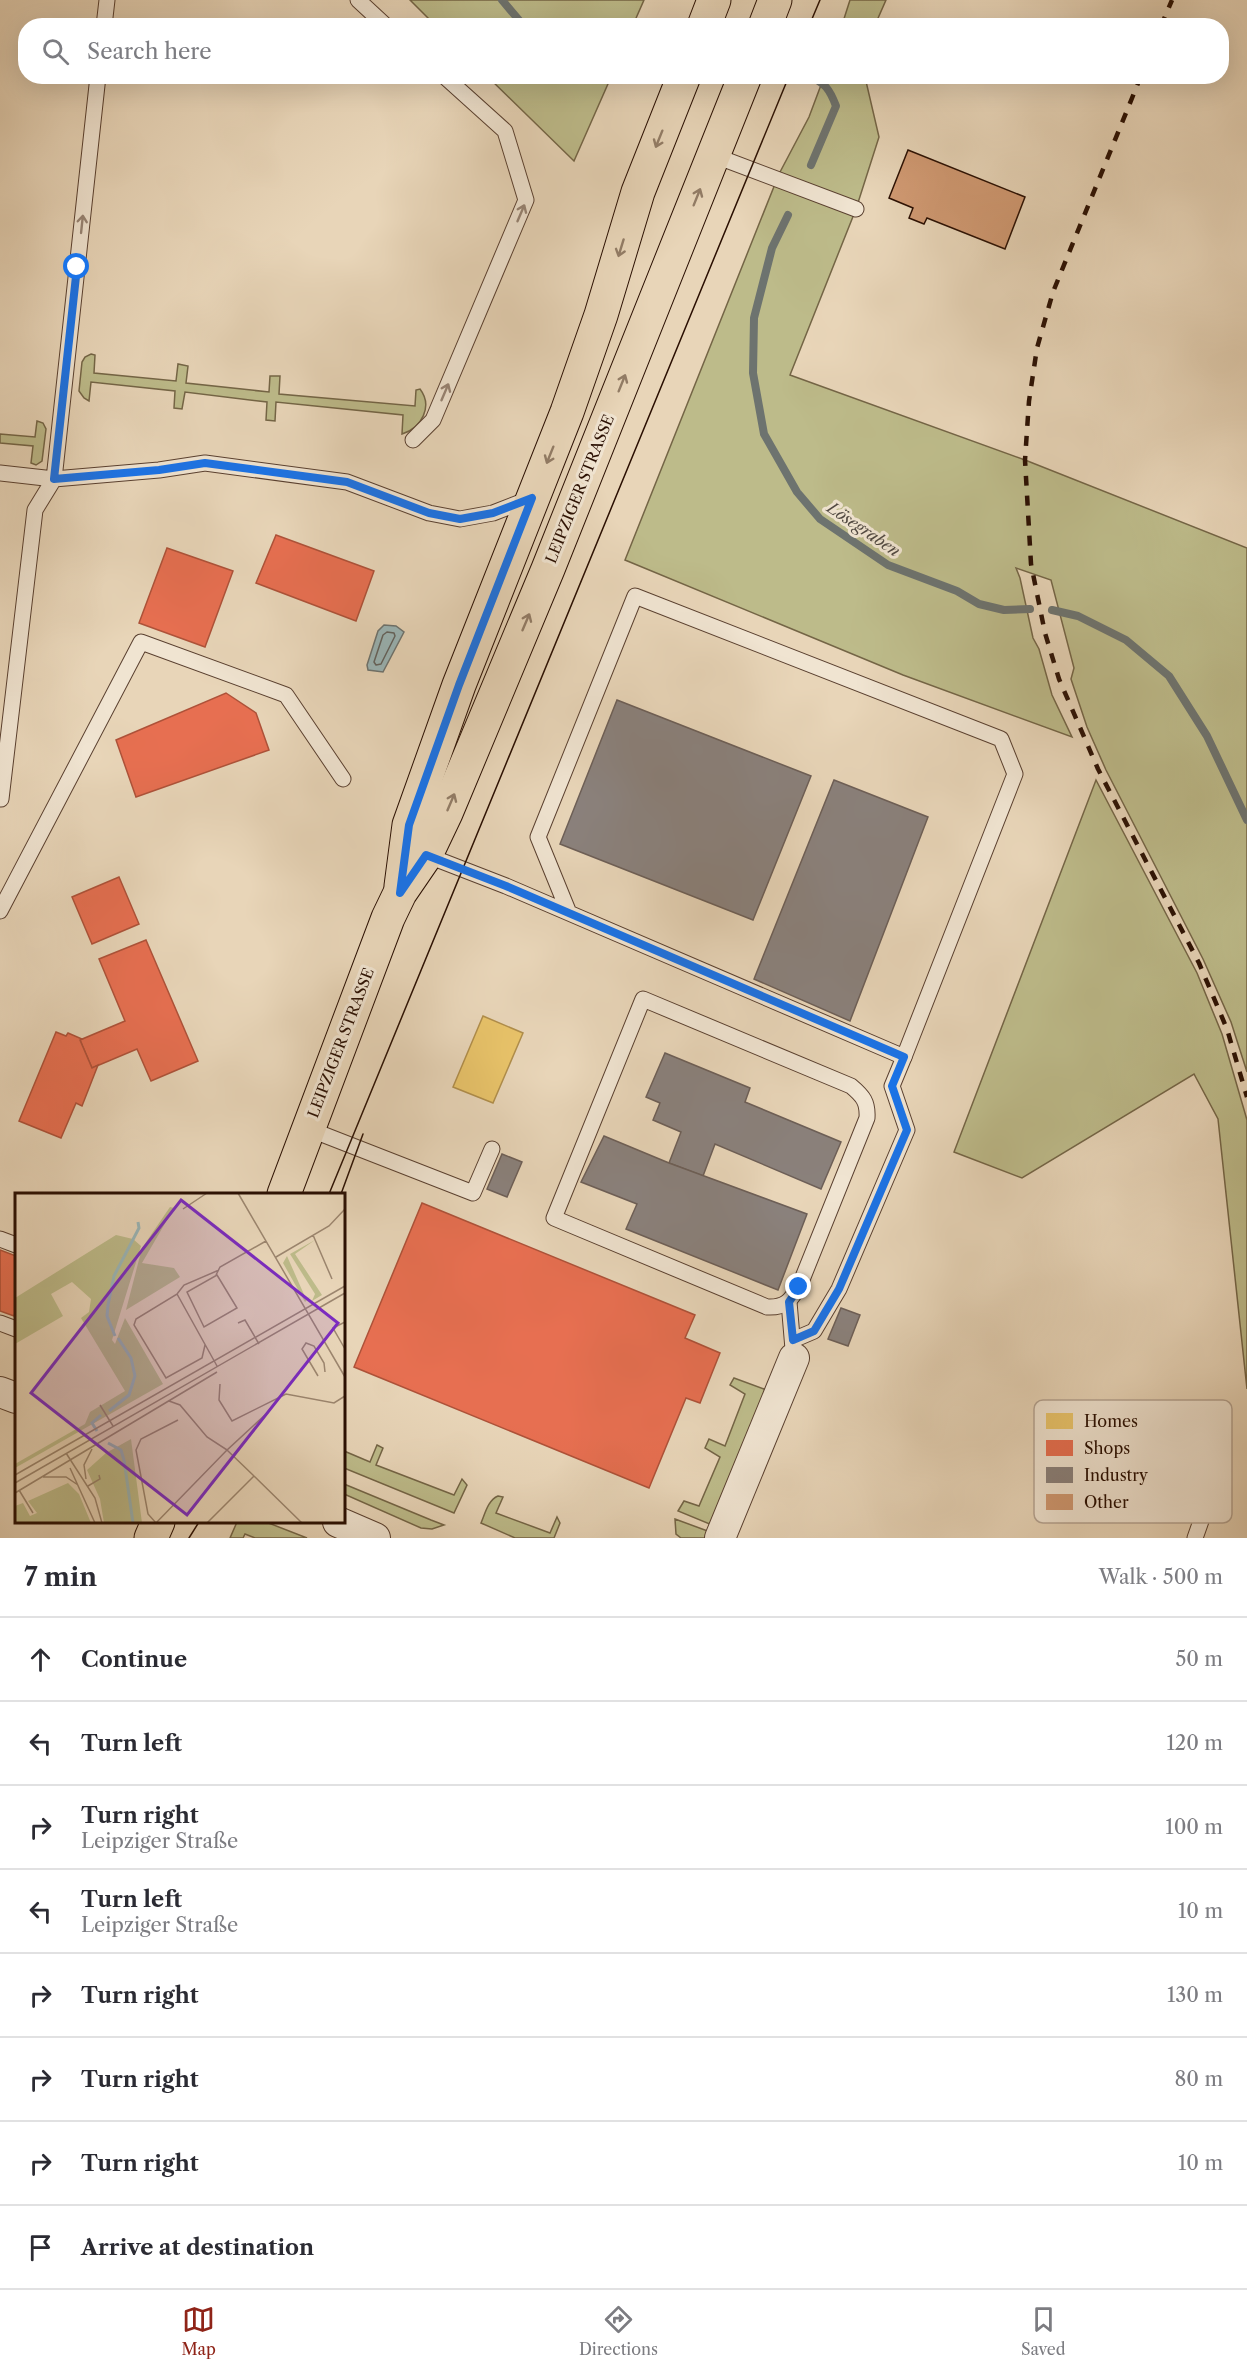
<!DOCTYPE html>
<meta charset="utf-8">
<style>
body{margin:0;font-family:"Libre Caslon Text",serif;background:#f2f2f3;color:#2b2b33}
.stop{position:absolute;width:18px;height:18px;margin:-14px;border:4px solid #1a73e8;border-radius:50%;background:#fff}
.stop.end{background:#1a73e8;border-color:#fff;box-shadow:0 2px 6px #0008}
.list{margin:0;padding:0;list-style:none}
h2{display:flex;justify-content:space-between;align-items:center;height:78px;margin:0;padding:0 24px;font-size:26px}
h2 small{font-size:20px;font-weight:400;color:#7c7c81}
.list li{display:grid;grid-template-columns:39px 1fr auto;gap:18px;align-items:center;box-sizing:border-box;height:84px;padding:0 24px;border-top:2px solid #e1e1e2}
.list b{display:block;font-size:22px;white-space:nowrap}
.list p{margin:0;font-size:20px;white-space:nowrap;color:#7c7c81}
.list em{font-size:20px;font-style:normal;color:#7c7c81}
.icon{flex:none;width:33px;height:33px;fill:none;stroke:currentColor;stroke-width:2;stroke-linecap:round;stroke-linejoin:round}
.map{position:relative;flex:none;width:1247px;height:1538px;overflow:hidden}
.search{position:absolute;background:#fff;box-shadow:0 6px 24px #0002;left:18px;right:18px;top:18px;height:66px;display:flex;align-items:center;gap:15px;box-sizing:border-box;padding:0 21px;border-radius:24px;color:#7c7c81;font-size:22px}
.sheet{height:750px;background:#fff}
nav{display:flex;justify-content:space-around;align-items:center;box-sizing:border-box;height:84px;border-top:2px solid #e1e1e2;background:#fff;font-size:16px;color:#7c7c81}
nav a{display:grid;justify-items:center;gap:3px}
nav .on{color:#8f2418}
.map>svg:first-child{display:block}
</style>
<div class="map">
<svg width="1247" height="1538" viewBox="0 0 1247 1538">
<rect width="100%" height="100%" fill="#e8d5b8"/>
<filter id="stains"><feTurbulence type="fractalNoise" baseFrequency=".00333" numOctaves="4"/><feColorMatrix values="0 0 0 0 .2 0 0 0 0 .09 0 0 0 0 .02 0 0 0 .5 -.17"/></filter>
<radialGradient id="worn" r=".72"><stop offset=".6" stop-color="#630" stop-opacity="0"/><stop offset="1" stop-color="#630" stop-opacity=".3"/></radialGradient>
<g fill="#bdbb8a" stroke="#746546" stroke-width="1.5">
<path d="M410,0h234l-11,25 -197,1z"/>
<path d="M850,0h36l-11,25h-33z"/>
<path d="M488,77h123l-37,84z"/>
<path d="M824,77h41l14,60 -23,72 -66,166 235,85 222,88v524l-16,-50 -28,-63 -97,-189 -19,-43 -16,-48 3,-11 -23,-88 -35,-12 4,10 13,60 6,11 13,46 20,42 -169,-62 -278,-115 154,-386 30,-57z"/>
<path d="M91,354l4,1 -1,18 82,8 2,-17 10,2 -2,17 83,9 1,-16h10l-1,18 136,12 1,-16 4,-1c13,17 2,39 -18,45l1,-19 -127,-13 -1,19 -9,-1 1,-18 -82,-10 -3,17 -8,-1 1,-17 -84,-9 -2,19 -5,-3 -5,-7 3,-29 3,-5z"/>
<path d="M37,421l6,2 3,6 -4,32 -6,4 -5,-2 2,-17 -33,-3v-9l35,3z"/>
<path d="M1096,780l101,193 25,61 25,86v269l-29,-270 -24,-45 -172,104 -68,-26z"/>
<path d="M734,1378l30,11 3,4 -50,134 -39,-16 6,-10 15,5 21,-49 -15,-9 4,-9 16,7 20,-52 -15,-9z"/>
<path d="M377,1445l6,3 -7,17 78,30 8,-16 5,6 -13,28 -110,-45v-17l26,11z"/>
<path d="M344,1484l87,36 13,5 -12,4 -11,-1 -77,-34z"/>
<path d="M498,1496l5,1 -7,16 54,20 7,-16 3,6 -6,15h-39l-34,-15c4,-9 7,-23 17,-27z"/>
<path d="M675,1519l38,14 -2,5h-30l-5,-4z"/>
<path d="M237,1522h29l41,16h-52l-10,-4 -2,4h-13z"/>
</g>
<path fill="#9ab6b8" stroke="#6d736f" stroke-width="1.5" d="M384,625l12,1 8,6 -21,40 -15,-2 -1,-5 11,-34z"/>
<path fill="#e9c46a" stroke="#b08e4b" stroke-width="1.5" d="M483,1016l40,17 -30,70 -40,-16z"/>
<g fill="#e76f51" stroke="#ae5239" stroke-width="1.5">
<path d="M276,535l98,36 -18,50 -100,-38z"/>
<path d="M167,548l66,23 -28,76 -66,-24z"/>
<path d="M226,693l30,20 13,37 -133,47 -20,-57z"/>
<path d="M119,877l20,47 -47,20 -20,-47z"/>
<path d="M146,940l52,121 -47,20 -14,-32 -45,19 -12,-28 45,-19 -26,-62z"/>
<path d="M56,1032l10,4 2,-3 14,6 -2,1 12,28 6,-3 -16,41 -6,-3 -15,35 -42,-17z"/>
<path d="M422,1203l273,112 -10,23 35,15 -20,50 -14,-5 -37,90 -295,-121z"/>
<path d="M0,1250l16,6v53l-2,7 -14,-5z"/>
</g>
<g fill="#8a817c" stroke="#6d5f57" stroke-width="1.5">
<path d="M617,700l194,76 -58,144 -193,-76z"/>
<path d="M834,780l94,37 -78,204 -96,-42z"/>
<path d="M665,1053l85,35 -5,14 96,40 -20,47 -106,-45 -12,32 -34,-13 12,-31 -28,-12 7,-17 -14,-6z"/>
<path d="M604,1136l65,27 138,51 -29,76 -152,-61 11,-25 -56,-22z"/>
<path d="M502,1154l20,8 -15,35 -20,-8z"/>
<path d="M841,1308l19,7 -12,31 -20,-7z"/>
</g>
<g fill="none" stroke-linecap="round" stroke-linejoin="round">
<path stroke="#62625d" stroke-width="1.5" d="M387,632l7,1 1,3 -14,28 -5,1 -2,-3 9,-27z"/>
<g stroke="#6d736f" stroke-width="8">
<path d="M502,0l22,26"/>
<path d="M808,76c17,6 22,14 28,30l-25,59"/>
<path d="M788,215l-16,33 -18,70 -1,55 11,61 33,58 23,27 68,46 69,26 22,13 25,6 26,-1"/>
<path d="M1052,610l26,6 48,24 43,36 38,60 40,84"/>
</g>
</g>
<path fill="#d09972" stroke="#2a0f02" stroke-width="1.5" d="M908,150l117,47 -20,52 -78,-31 -3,6 -15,-6 4,-10 -24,-10z"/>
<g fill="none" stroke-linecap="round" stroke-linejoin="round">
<g stroke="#5a4030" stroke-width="17">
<g id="lane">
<path d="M358,0l28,26"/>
<path d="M104,26l3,-26"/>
<path d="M713,155l143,54"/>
<path d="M413,440l20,-20 93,-220 -21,-69 -61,-55"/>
<path d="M0,473l54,6 44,-403"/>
<path d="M1,799l34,-289 19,-31 105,-9 46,-7 142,19 82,31 31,6 33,-6 36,-14"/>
<path d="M426,855l80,31 398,171 111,-283 -14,-35 -366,-143 -97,241 31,76"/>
<path d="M0,911l141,-269 145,53 57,84"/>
<path d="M643,999l208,87c12,10 17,16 16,32l-68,169c-9,14 -14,21 -32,20l-213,-89z"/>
<path d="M309,1129l164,64 19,-44"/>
<path d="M0,1239l16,6"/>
<path d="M789,1302l4,47"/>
<path d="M0,1323l16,6"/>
<path d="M793,1340l21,-9 25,-42 68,-159 -15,-44 12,-29"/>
<path d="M1195,1538l12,-34"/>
</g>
</g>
<g stroke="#5a4030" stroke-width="32">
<g id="street">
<path d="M0,1392l16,6"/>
<path d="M338,1522l37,16"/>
<path d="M720,1538l74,-180"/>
</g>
</g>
<g stroke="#2a0f02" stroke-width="35">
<g id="primary">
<path d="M704,26l10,-26"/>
<path d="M765,26l10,-26"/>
<path d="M401,886l8,-61 50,-140 108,-273 34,-97 37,-123 46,-116"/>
<path d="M284,1194l104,-276 12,-25 26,-38 20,-42 102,-244 197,-493"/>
<path d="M151,1538l7,-16"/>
</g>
</g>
<use href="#lane" stroke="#f0e4d1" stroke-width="15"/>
<use href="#street" stroke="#f0e4d1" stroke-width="30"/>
<use href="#primary" stroke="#e8d5b8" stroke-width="33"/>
<g stroke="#2a0f02" stroke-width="1.5">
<path d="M809,26l11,-26"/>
<path d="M329,1194l460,-1118"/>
<path d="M341,1194l22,-60"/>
<path d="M189,1538l10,-16"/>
</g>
<g stroke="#2a0f02" stroke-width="4.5" stroke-dasharray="10 10" stroke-linecap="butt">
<path d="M1161,26l11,-26"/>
<path d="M1141,76l-88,216 -16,56 -8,53 -4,59 6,104 14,69 14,46 39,90 101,194 28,66 20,68"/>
</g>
</g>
<defs><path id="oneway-shaft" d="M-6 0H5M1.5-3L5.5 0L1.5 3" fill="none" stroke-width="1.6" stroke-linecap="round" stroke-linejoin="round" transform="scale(1.5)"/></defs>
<g stroke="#927c66">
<use href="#oneway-shaft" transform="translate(659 139) rotate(112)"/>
<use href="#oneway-shaft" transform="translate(697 197) rotate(-68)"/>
<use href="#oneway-shaft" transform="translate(621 248) rotate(107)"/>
<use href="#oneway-shaft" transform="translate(622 383) rotate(-68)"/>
<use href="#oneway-shaft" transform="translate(550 455) rotate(112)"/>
<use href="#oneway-shaft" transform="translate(526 622) rotate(-67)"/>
<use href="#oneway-shaft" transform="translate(451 802) rotate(-67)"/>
</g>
<g stroke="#978474">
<use href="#oneway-shaft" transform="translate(521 213) rotate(-67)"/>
<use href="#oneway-shaft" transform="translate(82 224) rotate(-84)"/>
<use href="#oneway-shaft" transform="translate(445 392) rotate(-67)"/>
</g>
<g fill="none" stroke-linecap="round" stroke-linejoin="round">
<path stroke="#1a73e8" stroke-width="8" d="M77,267l-23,212 105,-9 46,-7 142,19 82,31 31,6 33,-6 39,-15 -73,187 -50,140 -9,68 26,-38 80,31 398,171 -12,29 15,44 -68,159 -25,42 -21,9 -4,-38 10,-15"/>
</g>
<g text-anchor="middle" stroke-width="6" stroke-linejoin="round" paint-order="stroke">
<g font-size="15" fill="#2a0f02" stroke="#f0e4d1">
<text transform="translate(580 489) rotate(-68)" y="5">LEIPZIGER STRASSE</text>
<text transform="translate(341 1043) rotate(-69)" y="5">LEIPZIGER STRASSE</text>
</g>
<g font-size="16" font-style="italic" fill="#514942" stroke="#f0e4d1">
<text transform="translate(864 529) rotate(34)" y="6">Lösegraben</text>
</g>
</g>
<g transform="translate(15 1193)">
<rect width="330" height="330" fill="#e8d5b8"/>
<path d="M155,14l4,1 -32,55 32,5 6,9 -54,33 16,-62zM101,42l17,4 8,7 -29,94 3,4 10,-26 38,66 -148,84v-4l70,-40 5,-12 35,-21 -44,-73 8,-6 2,-13 -19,-17 -21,12 12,22 -48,28v-46zM300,47l-20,14 27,41 -10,6 3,-7 -25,-40zM272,63l19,43 4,-2 -5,5 -22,-39zM116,246l11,84h-38l-4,-24 -13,-29 19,-17zM53,290l11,11 12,29h-76v-17l8,-3 7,13 7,-3 -9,-12z" fill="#bdbb8a"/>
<path fill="none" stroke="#9ab6b8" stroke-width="3" d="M100,143l-8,-20 1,-11 6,-29 25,-48 -1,-6M94,218l20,-16 6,-19 -4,-18 -13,-20M82,238l-5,-8 9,-8M93,250l13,7 3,10 9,63"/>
<path fill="none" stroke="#9c866f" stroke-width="1.5" d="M223,0l107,184M168,16l24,-16M298,42l19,44M261,64l53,-31 16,-17M201,82l4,-8 46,-26M202,82l20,33 -33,19 -17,-35zM162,101l7,-9 35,-15M330,129l-12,6 12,21M223,130l7,-3 14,24M190,152l-3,13 -36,20 -32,-53 2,-6 41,-25 40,72M303,183l-16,-27 4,-6 8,3 10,17 1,9M205,191l-1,16 13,21 54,-27 48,9 11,-7M154,208l11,4 27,32 20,13 38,-35M85,212l13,21M163,227l-37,19 -5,11 12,64 8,9 71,-73 27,26M51,260l29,45 7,25M55,275l25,55M0,282l330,-189M28,284h23l12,8M71,286l-2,-14 8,-16M0,290l330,-190M73,293l12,-7 -1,-4M4,297l14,23M0,300l202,-121M192,330l47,-47 48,47"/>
<path fill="#7b2cbf" fill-opacity="0.15" stroke="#7b2cbf" stroke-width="3" d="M166,7l157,123 -151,192 -156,-122z"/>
<rect width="330" height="330" fill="none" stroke="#2a0f02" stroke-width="3"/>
</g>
<rect x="1034" y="1400" width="198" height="123" rx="9" fill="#f0e4d1" stroke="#b5a493" stroke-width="1.5"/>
<rect x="1046" y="1413" width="27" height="16" fill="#e9c46a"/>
<rect x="1046" y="1440" width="27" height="16" fill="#e76f51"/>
<rect x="1046" y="1467" width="27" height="16" fill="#8a817c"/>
<rect x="1046" y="1494" width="27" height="16" fill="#d09972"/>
<g font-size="16" fill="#2a0f02">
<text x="1084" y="1427">Homes</text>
<text x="1084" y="1454">Shops</text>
<text x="1084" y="1481">Industry</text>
<text x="1084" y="1508">Other</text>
</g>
<rect width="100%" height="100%" filter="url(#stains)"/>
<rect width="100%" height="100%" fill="url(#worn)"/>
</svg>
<div class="stop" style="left:77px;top:267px"></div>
<div class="stop end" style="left:799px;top:1287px"></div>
<div class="search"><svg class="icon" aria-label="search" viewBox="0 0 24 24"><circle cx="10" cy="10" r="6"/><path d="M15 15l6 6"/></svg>Search here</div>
</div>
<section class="sheet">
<h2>7 min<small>Walk · 500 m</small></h2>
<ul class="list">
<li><svg class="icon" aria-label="ahead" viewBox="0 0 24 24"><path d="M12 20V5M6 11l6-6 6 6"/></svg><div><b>Continue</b></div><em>50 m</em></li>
<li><svg class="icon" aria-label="left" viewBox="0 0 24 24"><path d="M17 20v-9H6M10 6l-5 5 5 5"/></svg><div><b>Turn left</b></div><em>120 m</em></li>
<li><svg class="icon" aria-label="right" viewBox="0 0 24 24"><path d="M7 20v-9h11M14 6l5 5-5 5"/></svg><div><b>Turn right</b><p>Leipziger Straße</p></div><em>100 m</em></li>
<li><svg class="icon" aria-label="left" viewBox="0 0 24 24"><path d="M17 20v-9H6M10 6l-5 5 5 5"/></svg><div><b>Turn left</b><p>Leipziger Straße</p></div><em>10 m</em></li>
<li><svg class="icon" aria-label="right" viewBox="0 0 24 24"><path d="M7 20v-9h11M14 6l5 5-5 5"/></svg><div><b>Turn right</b></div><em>130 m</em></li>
<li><svg class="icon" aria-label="right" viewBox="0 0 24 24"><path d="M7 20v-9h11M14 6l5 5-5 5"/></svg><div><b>Turn right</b></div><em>80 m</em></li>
<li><svg class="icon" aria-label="right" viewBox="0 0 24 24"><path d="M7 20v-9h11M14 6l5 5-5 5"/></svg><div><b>Turn right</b></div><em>10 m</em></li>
<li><svg class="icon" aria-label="arrive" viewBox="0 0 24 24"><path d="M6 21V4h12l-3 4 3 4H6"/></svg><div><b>Arrive at destination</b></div></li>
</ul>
</section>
<nav>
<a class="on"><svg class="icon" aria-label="map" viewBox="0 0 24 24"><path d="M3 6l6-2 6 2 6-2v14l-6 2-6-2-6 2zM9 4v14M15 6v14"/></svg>Map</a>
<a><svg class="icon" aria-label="directions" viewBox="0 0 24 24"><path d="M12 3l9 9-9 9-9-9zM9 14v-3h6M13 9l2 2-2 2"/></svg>Directions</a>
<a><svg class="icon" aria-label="saved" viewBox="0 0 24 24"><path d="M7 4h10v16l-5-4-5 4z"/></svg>Saved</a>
</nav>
